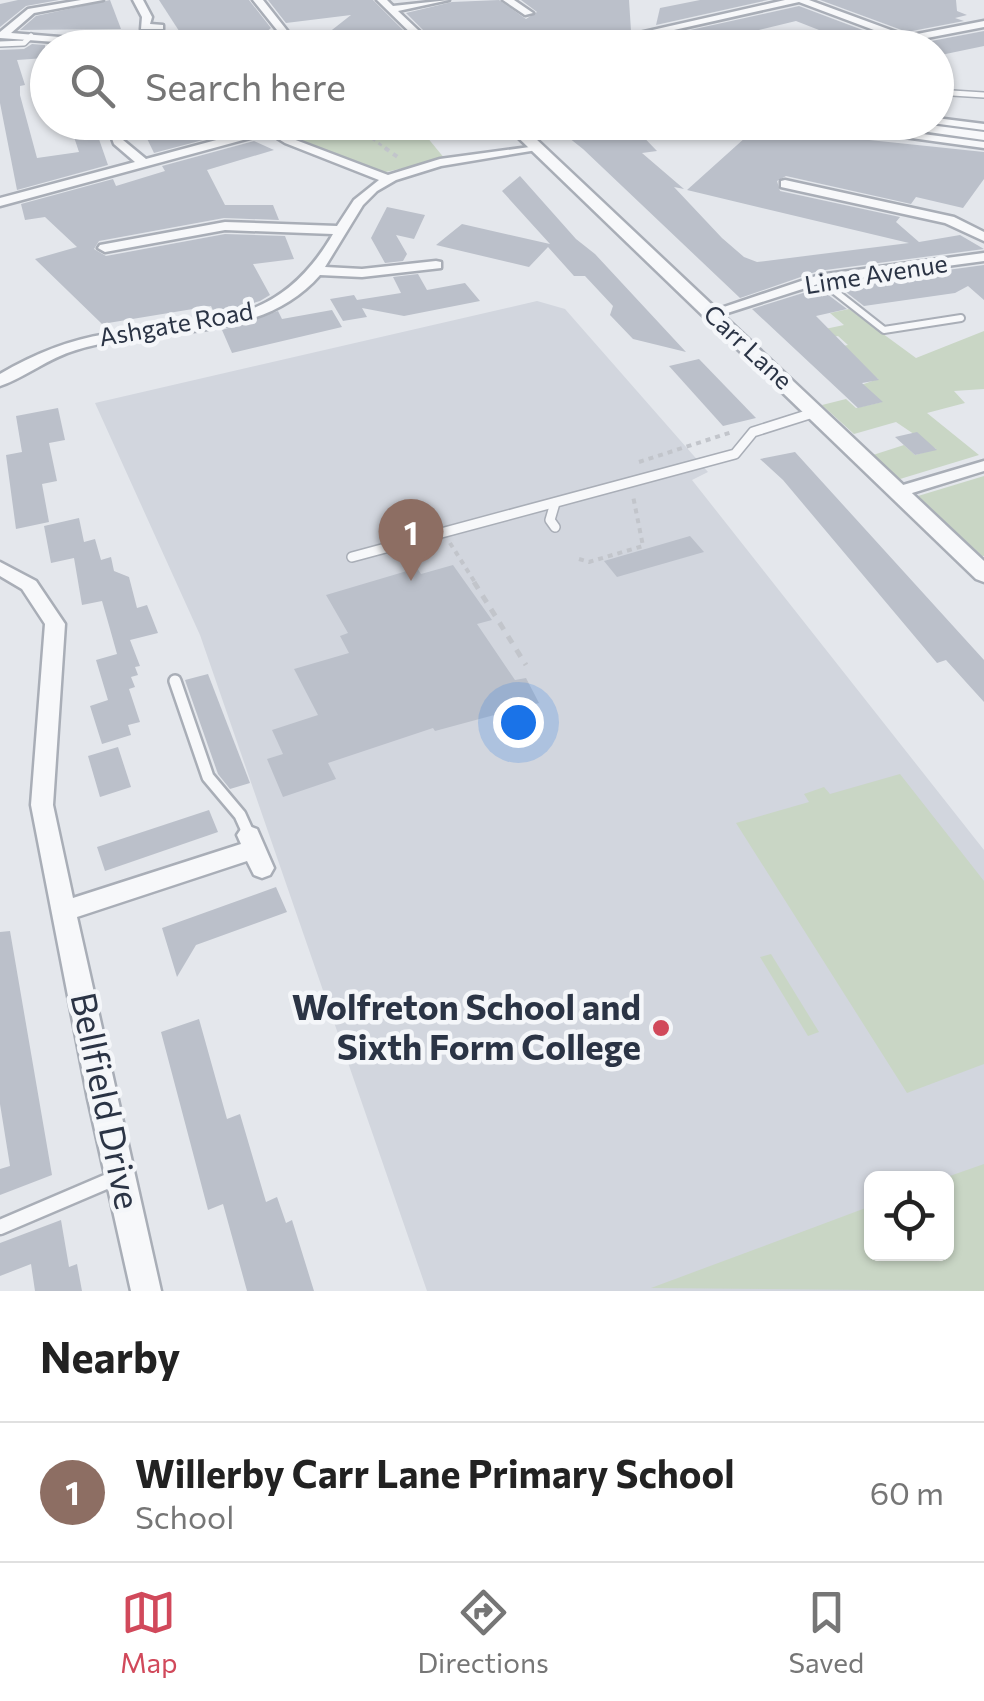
<!DOCTYPE html>
<style>
body{margin:0;font-family:Commissioner,sans-serif;background:#f2f2f2;color:#222}
.controls{position:absolute;right:30px;bottom:30px;display:grid;overflow:hidden;border-radius:15px;box-shadow:0 2px 8px #0004}
.controls button{width:90px;height:90px;display:grid;place-items:center;padding:0;border:0;border-bottom:2px solid #e0e0e0;background:#fff;color:#222;font:50px sans-serif}
.you{position:absolute;left:518px;top:722px;width:35px;height:35px;margin:-25px;border:8px solid #fff;border-radius:50%;background:#1a73e8;box-shadow:0 0 0 15px #1a73e833}
.badge{display:grid;place-items:center;width:65px;height:65px;border-radius:50%;background:#d1495b;color:#fff;font-size:32px;font-weight:700}
.pin{position:absolute;translate:-50% -82px;filter:drop-shadow(0 2px 5px #0008)}
.pin::after{content:'';position:absolute;top:52px;width:35px;height:30px;background:inherit;clip-path:polygon(0 0,100% 0,50% 100%)}
.list{margin:0;padding:0;list-style:none}
h2{display:flex;justify-content:space-between;align-items:center;height:130px;margin:0;padding:0 40px;font-size:42px}
h2 small{font-size:32px;font-weight:400;color:#767676}
.list li{display:grid;grid-template-columns:65px 1fr auto;gap:30px;align-items:center;box-sizing:border-box;height:140px;padding:0 40px;border-top:2px solid #e0e0e0}
.list b{display:block;font-size:38px;white-space:nowrap}
.list p{margin:0;font-size:32px;white-space:nowrap;color:#767676}
.list em{font-size:32px;font-style:normal;color:#767676}
.icon{flex:none;width:55px;height:55px;fill:none;stroke:currentColor;stroke-width:2;stroke-linecap:round;stroke-linejoin:round}
.map{position:relative;flex:none;width:984px;height:1291px;overflow:hidden}
.search{position:absolute;background:#fff;box-shadow:0 2px 8px #0004;left:30px;right:30px;top:30px;height:110px;display:flex;align-items:center;gap:25px;box-sizing:border-box;padding:0 35px;border-radius:55px;color:#767676;font-size:38px}
.sheet{height:270px;background:#fff}
nav{display:flex;justify-content:space-around;align-items:center;box-sizing:border-box;height:140px;border-top:2px solid #e0e0e0;background:#fff;font-size:28px;color:#767676}
nav a{display:grid;justify-items:center;gap:5px}
nav .on{color:#d1495b}
.map>svg:first-child{display:block}
</style>
<div class="map">
<svg width="984" height="1291" viewBox="0 0 984 1291">
<rect width="100%" height="100%" fill="#e4e7ec"/>
<path fill="#d2d6de" fill-rule="evenodd" d="M537,301l28,8 143,163 -16,8 292,370v441h-557l-227,-656 -105,-232zM872,1178h74v76h-74z"/>
<g fill="#c9d6c5">
<path d="M402,122l15,3 28,34 -64,14 -71,-26 -43,-24z"/>
<path d="M849,309l67,49 68,-27v58l-30,2 11,12 -38,10 52,42 -79,24 -27,-24 31,-10 11,10 21,-6 -40,-27 -42,12 -32,-29 24,-6 10,9 26,-6 -21,-17 17,-6 -44,-31 14,-3 -10,-9 -15,3 2,-10 19,-4 -14,-12z"/>
<path d="M984,476v80h-2l-64,-60z"/>
<path d="M900,774l84,107v183l-77,29 -171,-270 73,-21 -5,-8 20,-7 6,7z"/>
<path d="M771,954l48,78 -11,4 -48,-79z"/>
<path d="M984,1164v127l-333,-3 220,-82 1,48h74l-2,-76z"/>
</g>
<g fill="#bbc0ca">
<path d="M18,0h41l-33,6 -26,21v-23z"/>
<path d="M110,0l11,29 -101,1 16,-14z"/>
<path d="M159,0h90l22,28 -12,10 -78,-4z"/>
<path d="M268,0h105l40,40 -29,4 -9,-9 -17,13h-49l42,-33 -65,8z"/>
<path d="M499,0l27,19 11,-7 -16,-12h108l2,31h-40l-71,17h-79l-35,-35 46,-11z"/>
<path d="M700,0h68l-112,25 4,-17z"/>
<path d="M820,0h136l1,11 10,4 -12,3 9,3 -57,11z"/>
<path d="M799,6l106,40 79,-15v15l-48,10v-8h-71l-69,-27 -111,27h-33l2,-10z"/>
<path d="M32,44l13,1v13l-28,2 8,25 -5,1v9l17,63 42,-6 -10,-30h24l15,43 -91,25 -17,-87v-53l24,-1z"/>
<path d="M139,122h74l20,10 -79,21z"/>
<path d="M549,122h80l28,29 -15,2 42,36 -10,-2 48,51 22,19 13,5 152,-19 -222,-53 69,-62 228,24v27l-21,29 -47,-11 -5,7 -125,-28 -9,5 3,10 120,26 -4,5 23,20 41,-7 24,14 -166,22 -78,27 -157,-149z"/>
<path d="M254,141l20,9 -67,20 18,35h48l6,15 -55,-2 -125,23 -5,8 12,7 119,-22 60,2 9,23 -41,5 17,31 -10,6 -45,14 -4,-9 -109,18 -67,-65 42,-12 -32,-30 -20,3 -4,-16 92,-25 3,7 49,-15 -3,-5z"/>
<path d="M520,176l56,63 19,15 91,98 -53,-13 -23,-24 3,-9 -28,-30h-11l-26,-29 -19,20 -93,-22 26,-21 88,20 -48,-53z"/>
<path d="M387,207l38,8 -11,24 -18,-4 11,19 -4,7 -18,2 -14,-25z"/>
<path d="M984,265v35l-16,-14 -13,7 -91,13 -27,-21z"/>
<path d="M418,274l9,16 38,-7 15,18 -76,15 -42,-8 5,9 -24,4 -13,-22 24,-4 3,5 44,-7 -8,-16z"/>
<path d="M819,288l28,21 -31,7 63,64 -17,3 21,19 -25,6 -106,-99z"/>
<path d="M332,310l10,17 -110,26 -10,-23 56,-19 4,8z"/>
<path d="M699,359l57,59 -33,8 -54,-60z"/>
<path d="M58,408l7,32 -16,3 8,38 -15,3 7,38 -33,7 -10,-74 16,-3 -6,-36z"/>
<path d="M917,432l20,18 -22,5 -20,-18z"/>
<path d="M795,452l189,208v42l-38,-42 -9,3 -154,-183 -23,-21z"/>
<path d="M79,518l5,24 11,-3 6,21 10,-3 3,14 15,6 8,31 10,-3 11,28 -28,7 10,26 -5,1 3,8 -7,2 4,10 -6,2 11,33 -12,3 3,10 -29,9 -12,-38 18,-6 -12,-40 21,-6 -7,-25 -8,-28 -20,4 -8,-47 -23,5 -7,-37z"/>
<path d="M690,536l14,16 -87,25 -13,-16z"/>
<path d="M453,565l39,55 -15,4 38,56 11,-2 13,25 -104,28 -2,-3 -105,35 8,16 -53,18 -16,-38 16,-5 -11,-24 46,-15 -24,-46 55,-16 -9,-17 8,-3 -22,-38 91,-27 4,6z"/>
<path d="M208,674l42,109 -20,6 -12,-15 -33,-94z"/>
<path d="M118,747l13,40 -31,10 -12,-41z"/>
<path d="M209,810l9,22 -113,39 -8,-24z"/>
<path d="M276,887l11,25 -91,33 -19,32 -15,-49z"/>
<path d="M10,931l42,244 -52,20v-26l10,-3 -10,-62v-172z"/>
<path d="M199,1019l28,100 13,-5 26,88 11,-5 9,26 6,-3 22,71h-67l-24,-87 -15,6 -47,-178z"/>
<path d="M61,1220l8,47 8,-3 5,27h-47l-4,-27 -31,12v-33z"/>
</g>
<g fill="none" stroke-linecap="round" stroke-linejoin="round">
<g stroke="#a9aeb7" stroke-width="8">
<g id="service-far4">
<path d="M0,44l24,-1 7,-7"/>
<path d="M936,92l48,3"/>
</g>
</g>
<g stroke="#a9aeb7" stroke-width="10">
<path id="service-far3" d="M819,279l65,51 77,-12"/>
</g>
<g stroke="#a9aeb7" stroke-width="12">
<g id="service-far2">
<path d="M555,503l-5,17 5,7"/>
<path d="M352,557l383,-103 18,-22 63,-20"/>
</g>
</g>
<g stroke="#a9aeb7" stroke-width="16">
<path id="service-far1" d="M175,681l33,96 32,38 9,20"/>
</g>
<g stroke="#a9aeb7" stroke-width="19">
<path id="service" d="M0,1227l115,-49"/>
</g>
<g stroke="#a9aeb7" stroke-width="5">
<g id="minor">
<path d="M81,0h22l-69,13 -23,20 183,15h-55l-139,-10v-6l28,-23z"/>
<path d="M133,0h10l9,17 -2,7 13,1v4h-22l1,-12z"/>
<path d="M253,0h10l26,33 1,7 9,1v4l-17,-1 -1,-9z"/>
<path d="M377,0h10l6,6 56,-6 -51,11 39,37h-11z"/>
<path d="M503,0h11l19,13 -8,2z"/>
<path d="M785,0h24l98,36 77,-15v6l-78,15 -107,-40 -205,46h-21z"/>
<path d="M936,118l48,6v6l-52,-7 4,-1z"/>
<path d="M106,122h11l6,18 23,19 115,-31 -6,-6h13l25,17 95,36 52,-16 97,-13 6,3 -102,17 -45,14 -19,11 -14,14 -38,62 37,2 74,-8 5,1v6l-79,9 -42,-2c-61,70 -164,50 -244,75 -28,8 -50,27 -76,36v-12c34,-20 68,-34 107,-40 99,-18 168,-1 226,-100l-108,-4 -120,22 -7,-4 2,-3 125,-23 112,4 17,-26 25,-20 -94,-37 -16,-10 -269,73v-8l135,-36 -21,-18z"/>
<path d="M795,122h36l153,20v6z"/>
<path d="M785,180l169,37 30,15v9l-39,-18 -164,-36v-6z"/>
<path d="M984,253v8l-163,22 -103,33 -12,-3 113,-38z"/>
<path d="M984,461v10l-85,26 -9,-5 3,-4z"/>
<path d="M0,562l36,19 29,43 -12,181 20,93 168,-54 -4,-9 4,-6 8,-3 8,3 17,39 -4,7 -8,3 -8,-3 -7,-14 -170,56 84,374h-30l-43,-192 -57,-294 14,-181 -23,-35 -22,-13z"/>
</g>
</g>
<g stroke="#a9aeb7" stroke-width="5">
<g id="tertiary">
<path d="M502,122h16l466,439v21l-8,-3z"/>
<path d="M859,122h47l78,10v8z"/>
</g>
</g>
<path stroke="#c2c5cb" stroke-width="2.5" stroke-dasharray="4 4" stroke-linecap="butt" d="M311,122l52,10 25,18"/>
<g stroke="#c2c5cb" stroke-width="4" stroke-dasharray="5 5" stroke-linecap="butt">
<path d="M385,148l14,10"/>
<path d="M639,462l93,-30"/>
<path d="M450,543l26,41"/>
<path d="M579,559l10,3 54,-16 -10,-50"/>
</g>
<path stroke="#c2c5cb" stroke-width="5" stroke-dasharray="8 8" stroke-linecap="butt" d="M474,582l52,83"/>
<use href="#service-far4" stroke="#f7f8fa" stroke-width="5"/>
<use href="#service-far3" stroke="#f7f8fa" stroke-width="6"/>
<use href="#service-far2" stroke="#f7f8fa" stroke-width="9"/>
<use href="#service-far1" stroke="#f7f8fa" stroke-width="11"/>
<use href="#service" stroke="#f7f8fa" stroke-width="14"/>
<use href="#minor" fill="#f7f8fa" fill-rule="evenodd"/>
<use href="#tertiary" fill="#f7f8fa" fill-rule="evenodd"/>
</g>
<circle fill="#d1495b" stroke="#f4f6f9" stroke-width="4" cx="661" cy="1028" r="10"/>
<g text-anchor="middle" stroke-width="9" stroke-linejoin="round" paint-order="stroke">
<g font-size="25" fill="#2b3445" stroke="#f4f6f9">
<text transform="translate(876 274) rotate(-9)" y="9">Lime Avenue</text>
<text transform="translate(176 324) rotate(-10)" y="9">Ashgate Road</text>
<text transform="translate(748 347) rotate(43)" y="9">Carr Lane</text>
</g>
<g font-size="35" font-weight="bold" fill="#2b3445" stroke="#f4f6f9" text-anchor="end">
<text x="641" y="1020">Wolfreton School and<tspan x="641" dy="40">Sixth Form College</tspan></text>
</g>
<g font-size="35" fill="#2b3445" stroke="#f4f6f9">
<text transform="translate(105 1101) rotate(78)" y="12">Bellfield Drive</text>
</g>
</g>
</svg>
<div class="controls">
<button><svg class="icon" aria-label="locate" viewBox="0 0 24 24"><circle cx="12" cy="12" r="6"/><path d="M12 2v4M12 18v4M2 12h4M18 12h4"/></svg></button>
</div>
<div class="you"></div>
<div class="pin badge" style="left:411px;top:581px;background:#8d6e63">1</div>
<div class="search"><svg class="icon" aria-label="search" viewBox="0 0 24 24"><circle cx="10" cy="10" r="6"/><path d="M15 15l6 6"/></svg>Search here</div>
</div>
<section class="sheet">
<h2>Nearby<small></small></h2>
<ul class="list">
<li><span class="badge" style="background:#8d6e63">1</span><div><b>Willerby Carr Lane Primary School</b><p>School</p></div><em>60 m</em></li>
</ul>
</section>
<nav>
<a class="on"><svg class="icon" aria-label="map" viewBox="0 0 24 24"><path d="M3 6l6-2 6 2 6-2v14l-6 2-6-2-6 2zM9 4v14M15 6v14"/></svg>Map</a>
<a><svg class="icon" aria-label="directions" viewBox="0 0 24 24"><path d="M12 3l9 9-9 9-9-9zM9 14v-3h6M13 9l2 2-2 2"/></svg>Directions</a>
<a><svg class="icon" aria-label="saved" viewBox="0 0 24 24"><path d="M7 4h10v16l-5-4-5 4z"/></svg>Saved</a>
</nav>
